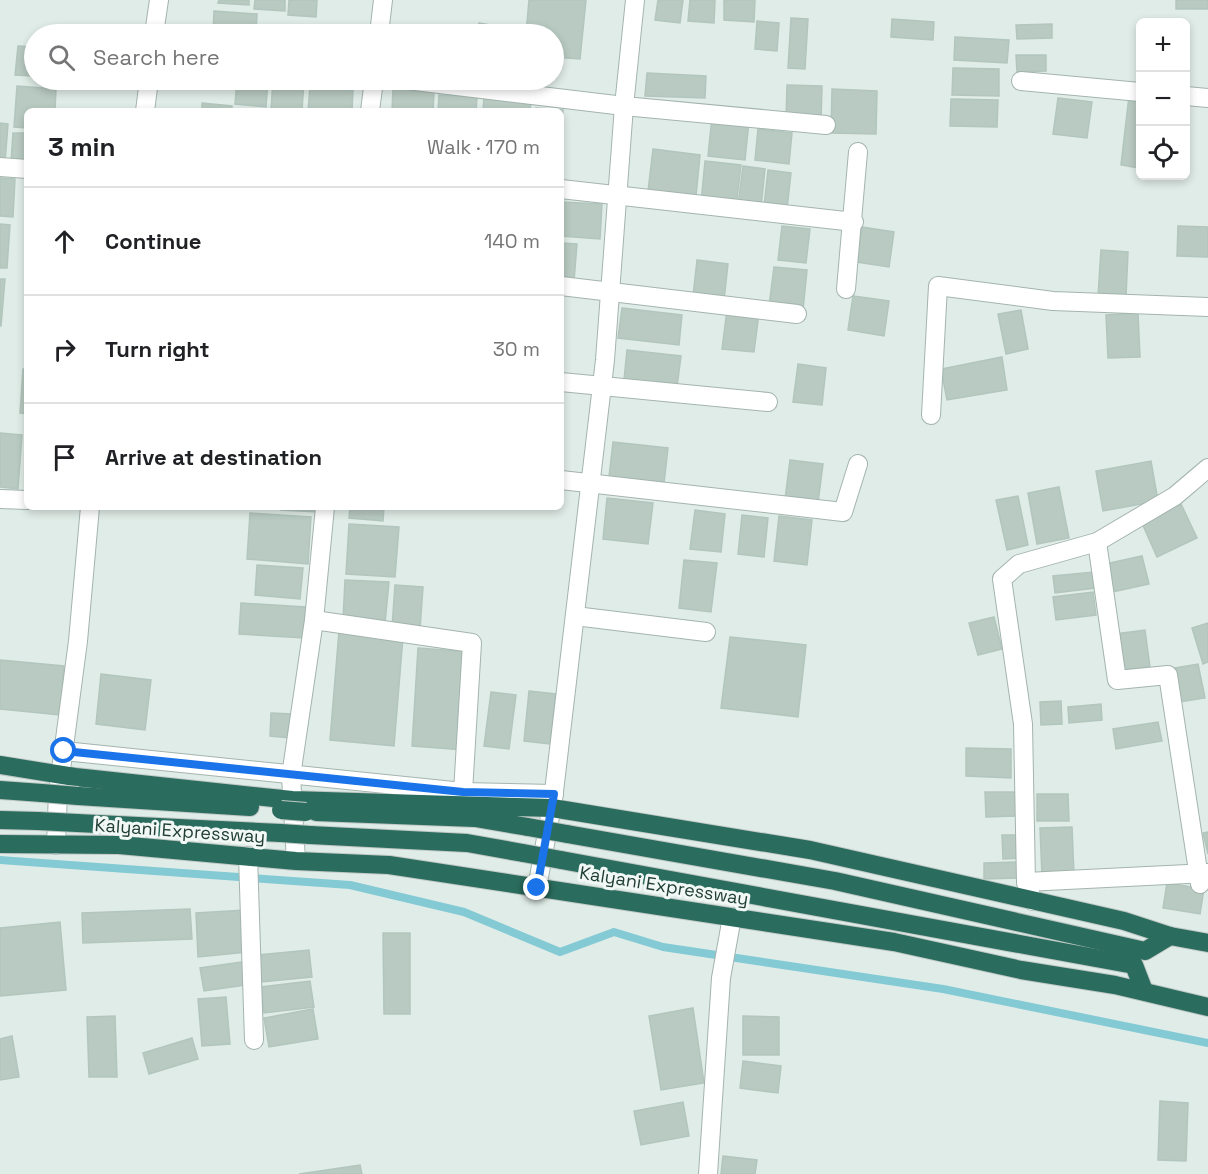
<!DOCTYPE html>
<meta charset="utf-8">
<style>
body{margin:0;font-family:"Space Grotesk",sans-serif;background:#f2f2f2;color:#202124}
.controls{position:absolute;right:18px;top:18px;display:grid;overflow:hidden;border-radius:9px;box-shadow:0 3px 9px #0003}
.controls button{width:54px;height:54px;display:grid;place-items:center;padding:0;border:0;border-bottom:2px solid #e0e0e0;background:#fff;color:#202124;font:30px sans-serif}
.stop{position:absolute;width:18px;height:18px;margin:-14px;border:4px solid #1a73e8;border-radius:50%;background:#fff}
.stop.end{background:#1a73e8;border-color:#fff;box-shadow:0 2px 6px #0008}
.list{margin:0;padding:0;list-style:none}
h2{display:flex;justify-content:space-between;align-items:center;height:78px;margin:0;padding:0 24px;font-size:26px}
h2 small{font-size:20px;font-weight:400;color:#757577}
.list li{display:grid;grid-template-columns:39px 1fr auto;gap:18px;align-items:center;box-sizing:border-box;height:108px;padding:0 24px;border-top:2px solid #e0e0e0}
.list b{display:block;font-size:22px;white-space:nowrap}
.list em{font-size:20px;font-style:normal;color:#757577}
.icon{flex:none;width:33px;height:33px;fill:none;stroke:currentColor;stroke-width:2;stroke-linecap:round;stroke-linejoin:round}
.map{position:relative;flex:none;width:1208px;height:1174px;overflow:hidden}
.search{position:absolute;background:#fff;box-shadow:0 3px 9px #0003;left:24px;top:24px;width:540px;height:66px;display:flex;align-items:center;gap:15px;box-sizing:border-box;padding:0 21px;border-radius:33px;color:#757577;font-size:22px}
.panel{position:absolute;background:#fff;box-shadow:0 3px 9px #0003;left:24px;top:108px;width:540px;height:402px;border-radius:9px}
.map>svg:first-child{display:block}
</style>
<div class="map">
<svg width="1208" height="1174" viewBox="0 0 1208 1174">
<rect width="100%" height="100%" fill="#e0ece7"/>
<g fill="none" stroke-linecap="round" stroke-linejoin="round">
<path stroke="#84cad5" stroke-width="8" d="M0,860l350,25 114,27 96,40 54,-20 49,15 280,42 265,54"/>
</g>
<g fill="#b8cac2" stroke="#b2c6be" stroke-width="1.5">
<path d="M219,0h30v5l-31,-2z"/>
<path d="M255,0h30v11l-31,-2z"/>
<path d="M289,0h28l-1,17 -28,-2z"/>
<path d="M529,0h57l-6,59 -26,-2v-23h-28z"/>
<path d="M658,0h25l-3,23 -25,-3z"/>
<path d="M690,0h25l-1,23 -26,-2z"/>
<path d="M724,0h31l-1,22 -30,-2z"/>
<rect x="1176" y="0" width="32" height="9"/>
<path d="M214,11l43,3 -1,20h-43z"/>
<path d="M791,18l17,1 -3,50 -17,-1z"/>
<path d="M892,19l42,3 -1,18 -42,-3z"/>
<path d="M757,21l22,2 -2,28 -22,-2z"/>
<path d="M479,23l36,6v5h-38z"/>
<path d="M1052,24v14l-35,1 -1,-14z"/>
<path d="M267,25l49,3 -1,6h-49z"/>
<path d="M955,37l54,3 -2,23 -53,-3z"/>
<path d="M18,46l16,1v29l-19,-1z"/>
<path d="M1016,55h30v16l-29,1z"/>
<path d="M953,68l46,1v27l-47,-1z"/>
<path d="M647,73l59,3 -1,22 -60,-2z"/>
<path d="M85,80h53v8l-54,-4z"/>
<path d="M237,80h31l-2,27 -31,-3z"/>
<path d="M273,80h31l-2,31 -31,-1z"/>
<path d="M787,85l35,1 -1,35 -35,-1z"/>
<path d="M17,86l39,3 -1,22h-28v17l-13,-1z"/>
<path d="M310,87l43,3 -1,21h-44z"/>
<path d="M393,89l41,3 -1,19h-41z"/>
<path d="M832,89l45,2 -1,43 -45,-1z"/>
<path d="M439,95l38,2 -1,14h-38z"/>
<path d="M1129,96l11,2 -1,70 -18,-3z"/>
<path d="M484,97l47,3 -1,11h-47z"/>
<path d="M1058,98l34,4 -5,36 -34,-4z"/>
<path d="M951,99l47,1 -1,27 -47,-1z"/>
<path d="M202,103l30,3v5h-30z"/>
<path d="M536,108l27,2 -2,30v-29h-25z"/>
<path d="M712,117l37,4 -4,39 -37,-4z"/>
<path d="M0,123l8,1 -3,38h-5z"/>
<path d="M758,129l34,4 -3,31 -34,-4z"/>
<path d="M13,133h14v31l-16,-2z"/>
<path d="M653,149l47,6 -4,41 -48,-5z"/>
<path d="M705,161l36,4 -5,42 -35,-4z"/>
<path d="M743,166l22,3 -4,39 -23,-3z"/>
<path d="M768,170l23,3 -4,36 -23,-3z"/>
<path d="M0,178l15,1 -2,38 -13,-1z"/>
<path d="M561,202l41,2 -2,35 -39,-3z"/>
<path d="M0,224l10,1 -3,43h-7z"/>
<path d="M782,226l28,3 -4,34 -28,-3z"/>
<path d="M1178,226l30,1v30l-31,-1z"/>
<path d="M862,227l32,5 -5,35 -32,-5z"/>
<path d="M561,243l16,1 -3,37 -13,-1z"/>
<path d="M1101,250l27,2 -2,45 -28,-1z"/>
<path d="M697,260l31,4 -4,36 -31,-4z"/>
<path d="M774,267l33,3 -4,40 -34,-4z"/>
<path d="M0,279h5l-4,47h-1z"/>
<path d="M853,296l36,5 -5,35 -36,-6z"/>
<path d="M622,308l60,7 -3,30 -61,-7z"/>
<path d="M727,310l32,3 -5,39 -32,-3z"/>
<path d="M1021,310l7,39 -22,5 -8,-40z"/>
<path d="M1138,313l2,44 -32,1 -2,-43z"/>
<path d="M627,350l54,6 -4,31 -53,-7z"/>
<path d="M1002,357l5,33 -60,10 -6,-31z"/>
<path d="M798,364l28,4 -4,37 -29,-3z"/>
<path d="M23,369h4v45l-7,-1z"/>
<path d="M0,433l22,2 -4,54 -18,-2z"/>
<path d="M613,442l55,6 -4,35 -55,-6z"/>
<path d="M790,460l33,4 -5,39 -33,-4z"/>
<path d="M1151,461l7,40 -55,10 -7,-40z"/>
<path d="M1059,487l10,51 -32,6 -9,-51z"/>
<path d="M1018,496l10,49 -21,5 -11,-50z"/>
<path d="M607,498l46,5 -5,41 -45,-5z"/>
<path d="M1181,504l16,34 -40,19 -15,-34z"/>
<path d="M281,507h37v5l-37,-2z"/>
<path d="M350,507h34l-1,14 -34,-3z"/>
<path d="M695,510l30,4 -4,38 -31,-3z"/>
<path d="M250,513l61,4 -3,47 -61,-5z"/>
<path d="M742,515l26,3 -4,39 -26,-3z"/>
<path d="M779,516l33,4 -5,45 -33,-4z"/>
<path d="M349,524l50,3 -4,50 -49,-3z"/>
<path d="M1142,556l7,28 -37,8 -7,-28z"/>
<path d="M684,560l33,3 -6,49 -32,-4z"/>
<path d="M257,565l46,3 -3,31 -45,-4z"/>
<path d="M1094,572l2,16 -41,5 -2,-17z"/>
<path d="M345,580l44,2 -4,41 -42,-3z"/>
<path d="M395,585l28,2 -3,42 -28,-2z"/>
<path d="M1093,592l3,23 -40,5 -3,-23z"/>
<path d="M241,603l65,4 -2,31 -65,-4z"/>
<path d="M994,617l8,32 -24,6 -9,-32z"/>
<path d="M1208,623v39l-5,2 -11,-36z"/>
<path d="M1145,630l5,37 -30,4 -5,-37z"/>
<path d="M339,631l64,6 -9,109 -64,-6z"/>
<path d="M730,637l76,8 -8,72 -77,-9z"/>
<path d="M418,648l53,4 -7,98 -52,-4z"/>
<path d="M0,660l64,6 -4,49 -60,-6z"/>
<path d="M1198,664l7,34 -25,4 -6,-34z"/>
<path d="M101,674l50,6 -6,50 -49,-6z"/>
<path d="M529,691l27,3 -6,50 -26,-3z"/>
<path d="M491,692l25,3 -7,54 -25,-3z"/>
<path d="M1061,701l1,23 -21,1 -1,-23z"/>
<path d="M1101,704l1,16 -33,3 -1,-16z"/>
<path d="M271,713l21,1 -2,24 -20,-2z"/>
<path d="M1158,722l4,19 -46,8 -3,-20z"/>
<path d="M966,748l45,1v29l-45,-2z"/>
<path d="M985,792h32v24l-31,1z"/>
<path d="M1037,794h31l1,27h-32z"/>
<path d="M1072,827l2,48 -32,1 -2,-48z"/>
<path d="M1208,832v22l-5,-21z"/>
<path d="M1002,835h20l1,23 -20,1z"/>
<path d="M1021,862l1,16 -38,1v-16z"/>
<path d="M1167,883l37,6 -4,25 -37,-6z"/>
<path d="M190,909l2,30 -109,4 -1,-30z"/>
<path d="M245,910l2,42 -49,5 -2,-44z"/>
<path d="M60,922l6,68 -66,6v-68z"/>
<path d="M383,933h27v81h-26z"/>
<path d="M309,950l3,27 -51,5 -3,-27z"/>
<path d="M248,961l4,23 -48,7 -4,-23z"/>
<path d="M310,981l4,26 -50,6 -3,-26z"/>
<path d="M226,997l4,47 -28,2 -4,-47z"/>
<path d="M693,1008l11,75 -43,7 -12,-74z"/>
<path d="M313,1009l5,30 -49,8 -5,-29z"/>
<path d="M115,1016l2,61h-28l-2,-60z"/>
<path d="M743,1016l36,1v38h-36z"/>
<path d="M12,1036l7,41 -19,3v-41z"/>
<path d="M192,1038l6,21 -49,15 -6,-21z"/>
<path d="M743,1061l38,5 -3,27 -38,-5z"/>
<path d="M1160,1101l28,2 -2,58 -28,-1z"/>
<path d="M683,1102l6,34 -48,9 -7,-34z"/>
<path d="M723,1156l34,4 -2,14h-34z"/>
<path d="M360,1165l2,9h-63z"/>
</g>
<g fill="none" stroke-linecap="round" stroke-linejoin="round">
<g stroke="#a3b4ae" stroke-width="20">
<g id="street">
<path d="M154,34l5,-34"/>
<path d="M379,34l4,-34"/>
<path d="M407,80l217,26 202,19"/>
<path d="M1021,81l119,11"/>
<path d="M1186,96l22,2"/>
<path d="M145,111l4,-31"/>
<path d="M370,111l4,-31"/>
<path d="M0,167l27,2"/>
<path d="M561,189l293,33"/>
<path d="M561,286l236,28"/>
<path d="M846,289l12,-137"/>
<path d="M561,382l207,20"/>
<path d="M931,415l7,-129 115,15 155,6"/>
<path d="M561,480l282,32 15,-48"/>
<path d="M0,499l27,1"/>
<path d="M1097,542l20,138 51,-5 32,209"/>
<path d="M575,616l131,16"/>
<path d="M314,620l158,23 -9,149"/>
<path d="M64,751l399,41 91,2"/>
<path d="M56,845l2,-53 20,-151 12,-134"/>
<path d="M248,856l6,184"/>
<path d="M296,861l-5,-85 23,-156 11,-113"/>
<path d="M1026,882l182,-9"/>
<path d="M537,888l16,-88 52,-440 19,-254 11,-106"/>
<path d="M1033,901l-7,-19 -3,-158 -21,-145 17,-15 78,-22 78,-46 33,-28"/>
<path d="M708,1174l13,-196 11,-61"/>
</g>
</g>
<g stroke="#c1c9c6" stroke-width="20">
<g id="highway">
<path d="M0,765l75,12 217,23 260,8 258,42 314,71 46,15 38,7"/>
<path d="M0,790l42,3"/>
<path d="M78,796l172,11"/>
<path d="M316,812l159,6 53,9"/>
<path d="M0,820l38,1"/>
<path d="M77,823l204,10"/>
<path d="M567,834l268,47 310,70 25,-15"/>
<path d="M310,835l157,8 56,10"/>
<path d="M0,844l119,1 177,16 93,4 505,77 127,28 94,15 93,22"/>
<path d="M561,860l573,105 10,26"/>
</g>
</g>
<use href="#street" stroke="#fff" stroke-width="18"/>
<use href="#highway" stroke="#2a6c5d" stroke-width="18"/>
<g stroke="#c1c9c6" stroke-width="20" stroke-linecap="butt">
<g id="highway-bridge">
<path d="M42,793l36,3"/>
<path d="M281,810l25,2"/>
<path d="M38,821l39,2"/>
<path d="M528,827l39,7"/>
<path d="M281,833l29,2"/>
<path d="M523,853l38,7"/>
</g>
</g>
<use href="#highway-bridge" stroke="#2a6c5d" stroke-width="18"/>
</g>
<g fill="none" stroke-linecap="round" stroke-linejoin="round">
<path stroke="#1a73e8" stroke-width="8" d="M64,751l399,41 91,2 -17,94"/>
</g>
<g text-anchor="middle" stroke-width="6" stroke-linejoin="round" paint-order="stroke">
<g font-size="18" fill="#203e35" stroke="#f1f8f5">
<text transform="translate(180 831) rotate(4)" y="6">Kalyani Expressway</text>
<text transform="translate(664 886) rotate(9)" y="6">Kalyani Expressway</text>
</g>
</g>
</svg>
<div class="controls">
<button>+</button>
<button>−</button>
<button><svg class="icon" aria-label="locate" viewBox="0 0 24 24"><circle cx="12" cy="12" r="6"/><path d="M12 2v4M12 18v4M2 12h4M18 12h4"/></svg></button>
</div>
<div class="stop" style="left:64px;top:751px"></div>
<div class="stop end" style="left:537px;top:888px"></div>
<div class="search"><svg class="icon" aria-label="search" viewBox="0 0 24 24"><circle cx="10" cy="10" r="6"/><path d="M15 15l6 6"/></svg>Search here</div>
<section class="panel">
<h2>3 min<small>Walk · 170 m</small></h2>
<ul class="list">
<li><svg class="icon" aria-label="ahead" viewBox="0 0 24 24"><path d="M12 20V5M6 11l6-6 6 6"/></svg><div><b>Continue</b></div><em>140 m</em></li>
<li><svg class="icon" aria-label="right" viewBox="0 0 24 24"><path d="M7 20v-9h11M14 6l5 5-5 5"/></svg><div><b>Turn right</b></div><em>30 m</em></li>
<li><svg class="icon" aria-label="arrive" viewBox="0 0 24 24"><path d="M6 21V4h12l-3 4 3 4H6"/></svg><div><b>Arrive at destination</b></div></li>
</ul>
</section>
</div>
